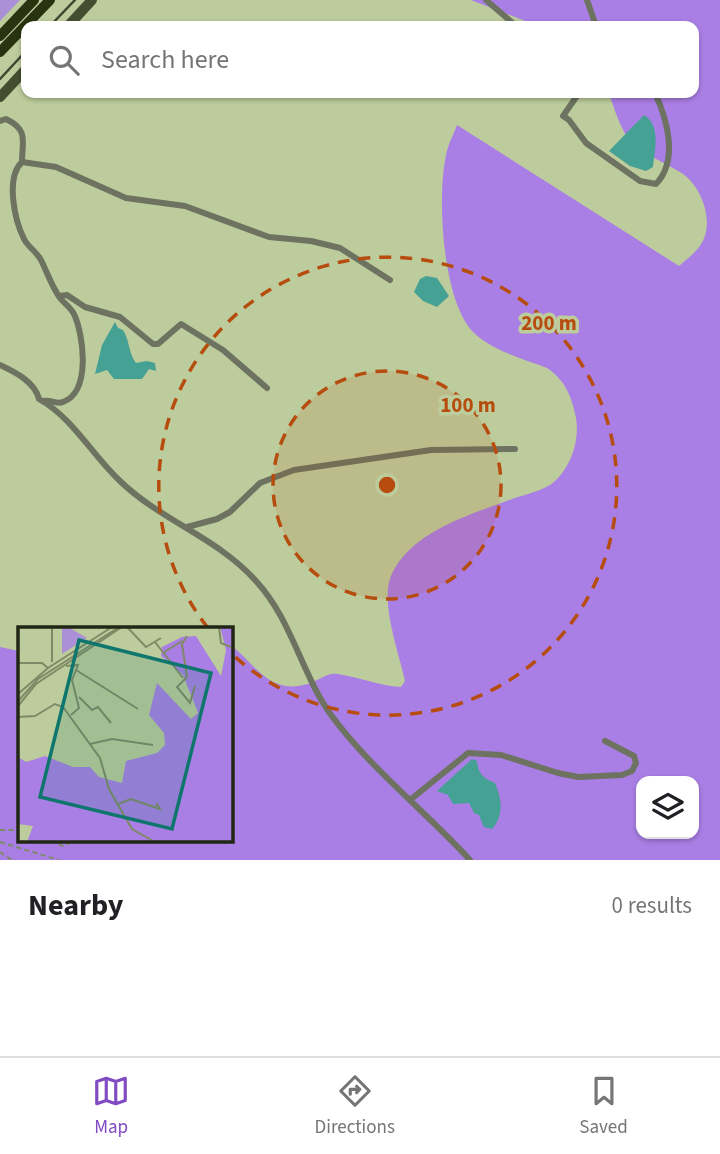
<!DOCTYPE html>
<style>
body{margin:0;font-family:"Source Sans 3",sans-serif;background:#f2f2f2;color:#202124}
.controls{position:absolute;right:21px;bottom:21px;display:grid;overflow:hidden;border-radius:14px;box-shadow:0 2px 5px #0004}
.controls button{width:63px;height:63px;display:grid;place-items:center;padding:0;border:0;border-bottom:2px solid #e0e0e0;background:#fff;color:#202124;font:35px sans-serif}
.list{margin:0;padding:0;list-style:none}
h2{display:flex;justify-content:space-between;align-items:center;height:91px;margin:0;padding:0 28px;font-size:30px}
h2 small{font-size:23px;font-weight:400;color:#757577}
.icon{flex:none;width:38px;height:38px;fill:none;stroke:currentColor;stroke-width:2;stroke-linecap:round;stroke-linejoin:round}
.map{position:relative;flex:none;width:720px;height:860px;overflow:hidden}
.search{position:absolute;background:#fff;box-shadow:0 2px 5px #0004;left:21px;right:21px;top:21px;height:77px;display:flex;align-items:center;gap:18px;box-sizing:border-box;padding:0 24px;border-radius:14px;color:#757577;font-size:26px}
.sheet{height:196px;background:#fff}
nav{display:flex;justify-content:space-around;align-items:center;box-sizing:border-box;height:98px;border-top:2px solid #e0e0e0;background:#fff;font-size:19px;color:#757577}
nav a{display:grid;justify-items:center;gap:4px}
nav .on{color:#814bc2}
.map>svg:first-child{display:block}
</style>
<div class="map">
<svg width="720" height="860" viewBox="0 0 720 860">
<rect width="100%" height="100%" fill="#bdcc9c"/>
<path fill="#ab8fd7" d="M0,0h20l-20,21z"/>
<path fill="#aa7fe5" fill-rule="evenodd" d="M471,0h249v860h-720v-213l19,4v190h212v-196c26,21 38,50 77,39 10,-3 19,-12 30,-10 21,3 42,12 63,13l4,-6c-6,-28 -25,-79 -14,-105 20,-46 82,-62 124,-78 12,-4 25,-7 35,-13 20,-14 30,-44 26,-67 -4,-21 -11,-38 -29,-50 -23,-9 -54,-17 -73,-35 -32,-31 -38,-140 -27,-182 2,-9 7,-17 10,-26l222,141c7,-6 15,-12 20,-19 17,-21 4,-59 -16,-73 -18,-12 -41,-19 -55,-36 -9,-13 -14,-30 -19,-45h85v-67h-156zM641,781h53v53h-53z"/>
<g fill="#45a193">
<path d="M644,115c17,10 11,35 9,52l-7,4 -16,-5 -21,-15z"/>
<path d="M426,276l11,2 12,18 -12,11 -14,-6 -9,-9 6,-13z"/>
<path d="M115,322l3,6 5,2c7,11 5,22 13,33l11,-2 8,2 1,8 -7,-2 -7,10h-28l-7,-9 -12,4 7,-29z"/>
<path d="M472,759l5,2c1,13 7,18 18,22 7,16 9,33 -3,46l-8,-2 -5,-12 -5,-2 -5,-10 -16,1 -5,-9 -11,-4z"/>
</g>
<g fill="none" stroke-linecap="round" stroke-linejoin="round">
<g stroke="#7f8a66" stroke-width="2" stroke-dasharray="5 3.5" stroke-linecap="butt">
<path d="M0,830h19"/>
<path d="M51,841l12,5 12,-5"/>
<path d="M0,842l59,18"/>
<path d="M0,852l12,8"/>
</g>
<g stroke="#6d7360" stroke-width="6">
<path d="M486,0l30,26"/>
<path d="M587,0l9,26"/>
<path d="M579,93l-16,23 6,4 17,23 54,38 16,3c23,-24 11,-65 -1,-91"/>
<path d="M0,121l6,-2c23,11 16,22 16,43 -17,16 -7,59 2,77 4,8 13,13 17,21 6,12 11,27 19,38 4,5 11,10 14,16 10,22 17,78 -11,88 -7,3 -13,-3 -20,-1"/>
<path d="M22,162l34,5 70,31 59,8 84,31 42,4 29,7 50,32"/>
<path d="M59,296l8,-1 18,12 35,10 33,27h5l23,-20 42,26 44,38"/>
<path d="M0,365c15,7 35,17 39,34 34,19 53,56 81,82 40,39 98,57 136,100 36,39 45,92 75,134 40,54 94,96 139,145"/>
<path d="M187,527l30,-8 13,-7 30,-29 34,-13 137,-20 84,-1"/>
<path d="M410,800l58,-47 33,2 57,18 20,4 44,-2 10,-4 4,-8 -2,-7 -29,-15"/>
</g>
<g stroke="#454d31" stroke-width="10">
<path d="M68,26l24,-26"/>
<path d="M0,97l26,-28"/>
</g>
<g stroke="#2a330f" stroke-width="10">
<path d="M0,36l34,-36"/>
<path d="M0,52l50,-52"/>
</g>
<g stroke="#3f462e" stroke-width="2.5">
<path d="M50,26l25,-26"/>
<path d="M0,79l26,-28"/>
</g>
</g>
<circle cx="387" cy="485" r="114" fill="#b64c0e" fill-opacity=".12"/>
<g fill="none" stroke="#b64c0e" stroke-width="3.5" stroke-dasharray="12 9">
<circle cx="387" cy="485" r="114"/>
<path d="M208 628A229 229 0 1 1 232 654"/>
</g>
<g transform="translate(18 627)">
<rect width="215" height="215" fill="#bdcc9c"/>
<path d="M44,0h6l19,11 -25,16z" fill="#ab8fd7"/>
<path d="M202,0h13v215h-206l6,-16 -15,-2v-67l8,5 19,-6 28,11h17l9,10 23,6 4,-22 31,-8 8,-8 -1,-12 -15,-18 8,-32 34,36 7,-6 -15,-38 -22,-19 1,-9 20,-10 14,-1 25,40 5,-26z" fill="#aa7fe5"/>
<path fill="none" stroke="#7f8a66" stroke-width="2" d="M109,0l19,20 15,-9M201,0l2,16 10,4M169,9l-5,8 5,33 -10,10 13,16 5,-17M137,15l28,36M145,26l19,-12M34,35v-35M0,36h24l6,5M48,39l12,-1 -6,15 7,28 -8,7M58,43l62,39M0,67l30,-26 64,-41M61,70l13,13 6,-3 13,16M0,74l20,-22 81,-52M0,79l18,-22 86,-57M0,90l17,-1 20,-12 8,3 37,51 9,31 23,40 23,13M72,117l22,-5 41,6M100,177l13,-5 29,10 -4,-6"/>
<path fill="#0f766e" fill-opacity="0.15" stroke="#0f766e" stroke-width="3.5" d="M61,13l132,33 -39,156 -132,-32z"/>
<rect width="215" height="215" fill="none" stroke="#212714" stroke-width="3.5"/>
</g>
<circle cx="387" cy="485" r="10" fill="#b64c0e" stroke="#bdcc9c" stroke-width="3.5"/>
<g font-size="21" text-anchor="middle" font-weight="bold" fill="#b64c0e" stroke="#bdcc9c" stroke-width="7" stroke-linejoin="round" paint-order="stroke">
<text x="549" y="330">200 m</text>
<text x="468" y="412">100 m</text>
</g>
</svg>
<div class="controls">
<button><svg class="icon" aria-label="layers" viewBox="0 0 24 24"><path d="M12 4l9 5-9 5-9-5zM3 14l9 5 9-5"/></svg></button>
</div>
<div class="search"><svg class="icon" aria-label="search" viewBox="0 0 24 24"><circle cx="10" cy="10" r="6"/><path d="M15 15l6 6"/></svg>Search here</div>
</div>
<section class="sheet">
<h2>Nearby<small>0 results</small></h2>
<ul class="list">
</ul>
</section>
<nav>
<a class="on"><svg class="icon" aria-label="map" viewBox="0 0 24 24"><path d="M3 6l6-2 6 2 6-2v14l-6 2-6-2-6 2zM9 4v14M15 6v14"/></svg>Map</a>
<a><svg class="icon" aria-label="directions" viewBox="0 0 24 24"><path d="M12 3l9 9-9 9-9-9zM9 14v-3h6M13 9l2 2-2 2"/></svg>Directions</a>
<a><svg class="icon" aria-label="saved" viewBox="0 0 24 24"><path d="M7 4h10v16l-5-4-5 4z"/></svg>Saved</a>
</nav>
